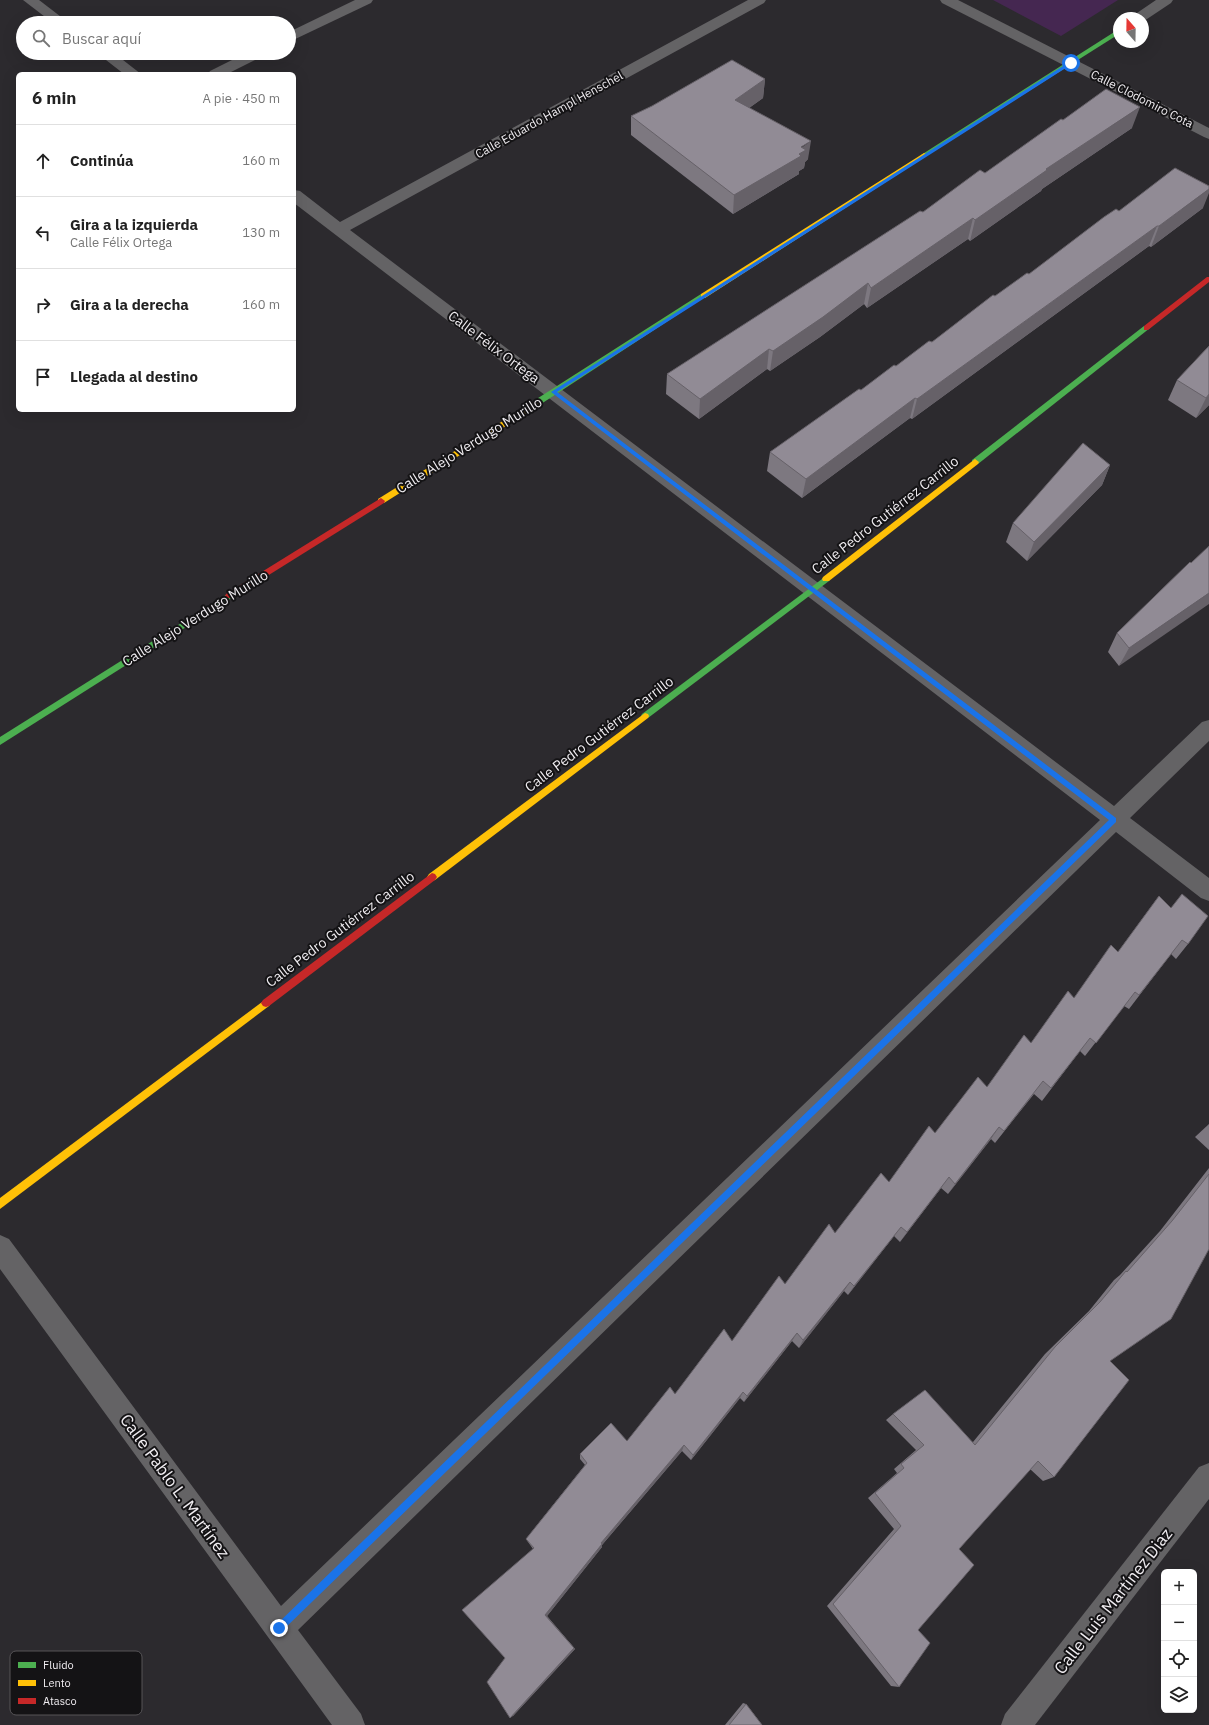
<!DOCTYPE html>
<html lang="es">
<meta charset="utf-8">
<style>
body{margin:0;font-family:"IBM Plex Sans",sans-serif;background:#f6f6f6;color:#222}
.controls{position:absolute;right:12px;bottom:12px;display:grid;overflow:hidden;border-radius:6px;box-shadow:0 4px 16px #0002}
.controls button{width:36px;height:36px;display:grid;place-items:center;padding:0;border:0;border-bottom:1px solid #e0e0e0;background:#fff;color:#222;font:20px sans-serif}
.compass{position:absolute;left:1113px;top:12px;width:36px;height:36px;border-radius:50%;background:#fff;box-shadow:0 4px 16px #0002;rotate:340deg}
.stop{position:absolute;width:12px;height:12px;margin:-9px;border:3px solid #1a73e8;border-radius:50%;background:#fff}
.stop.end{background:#1a73e8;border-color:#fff;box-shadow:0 1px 4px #0008}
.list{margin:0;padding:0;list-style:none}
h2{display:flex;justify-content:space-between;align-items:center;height:52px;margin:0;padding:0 16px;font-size:17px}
h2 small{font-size:13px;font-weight:400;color:#767676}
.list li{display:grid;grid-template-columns:26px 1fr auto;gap:12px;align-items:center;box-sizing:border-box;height:72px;padding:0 16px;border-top:1px solid #e0e0e0}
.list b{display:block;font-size:15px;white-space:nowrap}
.list p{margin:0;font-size:13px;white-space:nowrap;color:#767676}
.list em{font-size:13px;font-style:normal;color:#767676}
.icon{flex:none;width:22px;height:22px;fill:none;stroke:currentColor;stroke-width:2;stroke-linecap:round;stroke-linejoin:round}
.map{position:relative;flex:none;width:1209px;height:1725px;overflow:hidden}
.search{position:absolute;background:#fff;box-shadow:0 4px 16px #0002;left:16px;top:16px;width:280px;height:44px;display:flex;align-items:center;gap:10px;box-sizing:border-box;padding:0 14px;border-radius:22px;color:#767676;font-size:15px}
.panel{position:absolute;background:#fff;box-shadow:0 4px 16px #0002;left:16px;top:72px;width:280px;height:340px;border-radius:6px}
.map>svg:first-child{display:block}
</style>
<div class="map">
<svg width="1209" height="1725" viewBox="0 0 1209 1725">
<rect width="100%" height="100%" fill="#2c2a2e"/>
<path fill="#452751" d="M993,0h125l-57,36z"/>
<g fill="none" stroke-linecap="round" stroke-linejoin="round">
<g fill="#646365" fill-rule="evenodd">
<path d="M23,0h16l30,23h-16z"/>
<path d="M355,0h18l-2,3 -82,39v-10z"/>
<path d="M748,0h18l-2,3 -414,227 764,576 88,-84 7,-2v21l-79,77 79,60v23l-8,-3 -85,-66 -818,798 63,84 4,11h-33l-332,-456v-34l9,4 272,367 819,-786 -806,-617v-13l6,1 40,31z"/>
<path d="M940,0h18l251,128v11l-5,-2 -262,-134z"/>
<path d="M1156,0h17l-2,3 -27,18 -1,-3h-11l2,-3z"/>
<path d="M97,53h17l27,21h-17z"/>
<path d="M246,53h19l-2,3 -36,18h-19l2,-3z"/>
<path d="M1209,1463v36l-174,226h-34l4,-11 194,-247z"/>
</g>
<g fill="#4caf50" fill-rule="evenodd">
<path d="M1119,29v5l-193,122 -5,-1z"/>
<path d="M701,294h4l1,2 -165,108h-6v-4z"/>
<path d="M1144,326h2l4,2 -172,136h-6v-4z"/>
<path d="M826,576l4,3 -1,2 -181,137h-6l-1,-2 1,-2z"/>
<path d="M229,593l3,1 1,2 -1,2 -232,147v-8z"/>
</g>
<g fill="#ffc107" fill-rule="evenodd">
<path d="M924,153l2,1v2l-221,142h-4v-4z"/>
<path d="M538,399l3,1v4l-157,99h-6v-4z"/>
<path d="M975,459l4,3 -1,2 -149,117h-6l-1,-2 1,-2z"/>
<path d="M645,713l3,1 1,2 -1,2 -213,162 -3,1 -3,-1 -2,-3 2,-3z"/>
<path d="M266,999l3,1 2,3 -2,3 -269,203v-11z"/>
</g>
<g fill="#c62828" fill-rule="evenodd">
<path d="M1207,277h2v5l-61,48h-4v-4z"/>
<path d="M381,498l4,3 -1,2 -152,95h-6l-1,-2 1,-2z"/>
<path d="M432,873l3,1 2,3 -2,3 -166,126 -3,1 -3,-1 -2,-3 2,-3z"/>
</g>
</g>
<g fill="#7d7880">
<path d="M765,79l-2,19 -14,10 59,51 -3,3 -1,6 -5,3v3l-66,40 -102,-79v-19z"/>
<path d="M1063,120l69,8 -90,61 -1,2 -71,50 -2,-2 -101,69 -3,-4 -44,33 -50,34 -3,-2 -68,50 -33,-25 1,-20 318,-201z"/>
<path d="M1203,208l-52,39 -2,-1 -237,173 -2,-1 -108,80 -35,-27 3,-19 162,-110 63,-46 34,-22 90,-63z"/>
<path d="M1209,346v59l-13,13 -28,-18 9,-20z"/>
<path d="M1110,465l-8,20 -75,76 -21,-19 7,-19z"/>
<path d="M1190,562l-71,104 -11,-14 9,-19z"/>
<path d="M1159,896l29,48 -12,15 -5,-5 -42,55 -5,-3 -39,50 -5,-5 -38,50 -8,-7 -39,49 -4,-4 -43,55 -7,-6 -41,54 -6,-6 -46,59 -4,-4 -45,57 -7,-7 -48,61 -4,-4 -49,62 -9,-9 -80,94v2l-55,69 28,33 -62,67 -8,-58 28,-109 -7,-10 59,-74 -5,-6v-5l47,-13 48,-47 57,-53 103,-108 54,-51 46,-49 52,-46 44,-44 87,-91z"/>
<path d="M1209,1124v26l-14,-13z"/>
<path d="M1209,1168v81l-99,112 -56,116 -11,4 -13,-12 -71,80 -41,81 -19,57 -8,-1 -64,-80 67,-77 -26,-31 29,-25 -3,-4 22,-19 -30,-30 7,-6 80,28 72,-88 44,-43 25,-31 6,-5 40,-44z"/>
<path d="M743,1703l3,1 16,21h-37z"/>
</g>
<g fill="#666168">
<path d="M765,79l-2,19 -29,21 1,-19z"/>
<path d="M1140,107l-8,21 -90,61 -1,2 -71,50 5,-21 71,-51z"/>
<path d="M811,141l-3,18 -3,3 -1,6 -5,3v3l-66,40 1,-19z"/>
<path d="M1209,189v4l-6,15 -52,39 8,-21z"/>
<path d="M973,218l-5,21 -101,69 4,-20z"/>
<path d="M1157,226l-8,20 -237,173 5,-20z"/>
<path d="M868,283l-4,21 -44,33 -50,34 3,-20z"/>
<path d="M769,349l-2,20 -68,50 1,-20z"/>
<path d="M1209,394v11l-13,13 10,-20z"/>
<path d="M915,398l-5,20 -108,80 4,-19z"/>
<path d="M1110,465l-8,20 -75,76 7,-19z"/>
<path d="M1209,593v11l-90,62 10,-18z"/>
<path d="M999,1127l-8,12 -43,55 7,-10z"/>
<path d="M949,1177l-8,11 -41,54 7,-10z"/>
<path d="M901,1227l-7,9 -46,59 6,-9z"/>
<path d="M850,1282l-6,9 -45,57 4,-8z"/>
<path d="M797,1333l-5,8 -48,61 3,-6z"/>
<path d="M743,1392l-3,6 -49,62 2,-5z"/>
<path d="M684,1445l-2,6 -80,94v2l-55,69 28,33 -62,67 -3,2 35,-103 56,-72z"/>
</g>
<g fill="#918b95" stroke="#666168">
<path d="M732,60l33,19 -30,21 76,41 -10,6 5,3 -7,4 2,2 -67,39 -103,-79 21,-10z"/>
<path d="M1106,89l34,18 -94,62 1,1 -72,50 -2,-2 -102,70 -3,-5 -45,34 -50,34 -4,-2 -69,50 -33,-25 253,-163 3,1 57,-42 5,3 76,-54 2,1z"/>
<path d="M1175,168l34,18v3l-50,37h-2l-240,173 -2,-1 -109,81 -36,-27 89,-63 2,1 33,-25 2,1 33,-25 3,1 61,-47 2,1 32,-23 2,1 75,-57 12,-8 3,2z"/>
<path d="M1209,346v48l-3,4 -29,-18z"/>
<path d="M1083,443l27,22 -76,77 -21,-19z"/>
<path d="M1209,546v47l-80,55 -12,-15 73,-71 1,1z"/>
<path d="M1182,894l26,22 -20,28 -6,-4 -43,55 -4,-3 -39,51 -6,-5 -39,50 -8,-7 -39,50 -5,-4 -44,57 -6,-7 -42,55 -6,-5 -47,59 -4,-4 -47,58 -6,-7 -50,63 -4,-4 -50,63 -9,-10 -83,98 1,1 -57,71 29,33 -64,70 -23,-36 18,-24 -43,-48 72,-62 -8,-9 61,-76 -7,-9 31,-31 16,18 43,-54 5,7 49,-65 8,12 47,-65 6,8 44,-60 6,9 46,-60 8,9 40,-56 6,7 43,-56 9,10 37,-52 7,8 37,-52 6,7 37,-53 7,7 41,-56 12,12z"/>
<path d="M1209,1174v75l-38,70 -61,42 19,19 -75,97 -16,-16 -79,88 15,16 -56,65 12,13 -31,44 -66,-83 68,-78 -26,-33 29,-25 -3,-4 23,-19 -31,-31 32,-24 50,55 80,-98 45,-45 26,-31 1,1 45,-51z"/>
<path d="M746,1704l16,21h-33z"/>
</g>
<path fill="#1a73e8" d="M1071,61l1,3 -515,328 559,426v4l-834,809 -3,1 -3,-1 -2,-3 2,-3 833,-805 -558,-428z"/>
<g text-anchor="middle" stroke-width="4" stroke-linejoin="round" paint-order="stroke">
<g font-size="12" fill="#f0edf1" stroke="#141315">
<text transform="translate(1142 99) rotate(27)" y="4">Calle Clodomiro Cota</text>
<text transform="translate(549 115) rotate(-29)" y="4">Calle Eduardo Hampl Henschel</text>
</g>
<g font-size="14" fill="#f0edf1" stroke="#141315">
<text transform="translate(494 347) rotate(37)" y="5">Calle Félix Ortega</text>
<text transform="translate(469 445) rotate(-32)" y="5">Calle Alejo Verdugo Murillo</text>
<text transform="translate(885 515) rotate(-38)" y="5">Calle Pedro Gutiérrez Carrillo</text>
<text transform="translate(195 618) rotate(-32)" y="5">Calle Alejo Verdugo Murillo</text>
<text transform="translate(599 734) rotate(-37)" y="5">Calle Pedro Gutiérrez Carrillo</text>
<text transform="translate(340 929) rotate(-37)" y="5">Calle Pedro Gutiérrez Carrillo</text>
</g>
<g font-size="17" fill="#f0edf1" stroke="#141315">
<text transform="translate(175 1486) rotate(54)" y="6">Calle Pablo L. Martínez</text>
<text transform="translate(1113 1601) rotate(-52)" y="6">Calle Luis Martínez Diaz</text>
</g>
</g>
<rect x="10" y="1651" width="132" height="64" rx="6" fill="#141315" stroke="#565457" stroke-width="1"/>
<rect x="18" y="1662" width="18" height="6" fill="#4caf50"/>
<rect x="18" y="1680" width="18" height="6" fill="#ffc107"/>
<rect x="18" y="1698" width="18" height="6" fill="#c62828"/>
<g font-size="11" fill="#f0edf1">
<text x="43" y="1669">Fluido</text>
<text x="43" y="1687">Lento</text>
<text x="43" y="1705">Atasco</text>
</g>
</svg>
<div class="controls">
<button>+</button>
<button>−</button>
<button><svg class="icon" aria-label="locate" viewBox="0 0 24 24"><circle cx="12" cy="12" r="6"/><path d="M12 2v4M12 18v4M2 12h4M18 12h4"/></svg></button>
<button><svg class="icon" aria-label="layers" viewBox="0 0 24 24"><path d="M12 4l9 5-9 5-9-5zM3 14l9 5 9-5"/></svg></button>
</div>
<svg class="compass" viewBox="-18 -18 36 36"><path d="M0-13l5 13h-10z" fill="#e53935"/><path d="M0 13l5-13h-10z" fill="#767676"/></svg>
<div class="stop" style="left:1071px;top:63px"></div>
<div class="stop end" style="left:279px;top:1628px"></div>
<div class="search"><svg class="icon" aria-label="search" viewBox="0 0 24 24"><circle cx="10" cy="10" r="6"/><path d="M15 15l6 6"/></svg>Buscar aquí</div>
<section class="panel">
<h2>6 min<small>A pie · 450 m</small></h2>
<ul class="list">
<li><svg class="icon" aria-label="ahead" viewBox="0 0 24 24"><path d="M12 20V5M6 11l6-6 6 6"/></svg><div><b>Continúa</b></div><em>160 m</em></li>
<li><svg class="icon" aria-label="left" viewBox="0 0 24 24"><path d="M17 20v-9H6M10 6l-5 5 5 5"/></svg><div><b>Gira a la izquierda</b><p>Calle Félix Ortega</p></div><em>130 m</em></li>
<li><svg class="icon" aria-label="right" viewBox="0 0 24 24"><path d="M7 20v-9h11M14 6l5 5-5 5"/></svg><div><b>Gira a la derecha</b></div><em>160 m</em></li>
<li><svg class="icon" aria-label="arrive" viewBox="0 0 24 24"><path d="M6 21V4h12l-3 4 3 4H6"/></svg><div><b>Llegada al destino</b></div></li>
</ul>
</section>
</div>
